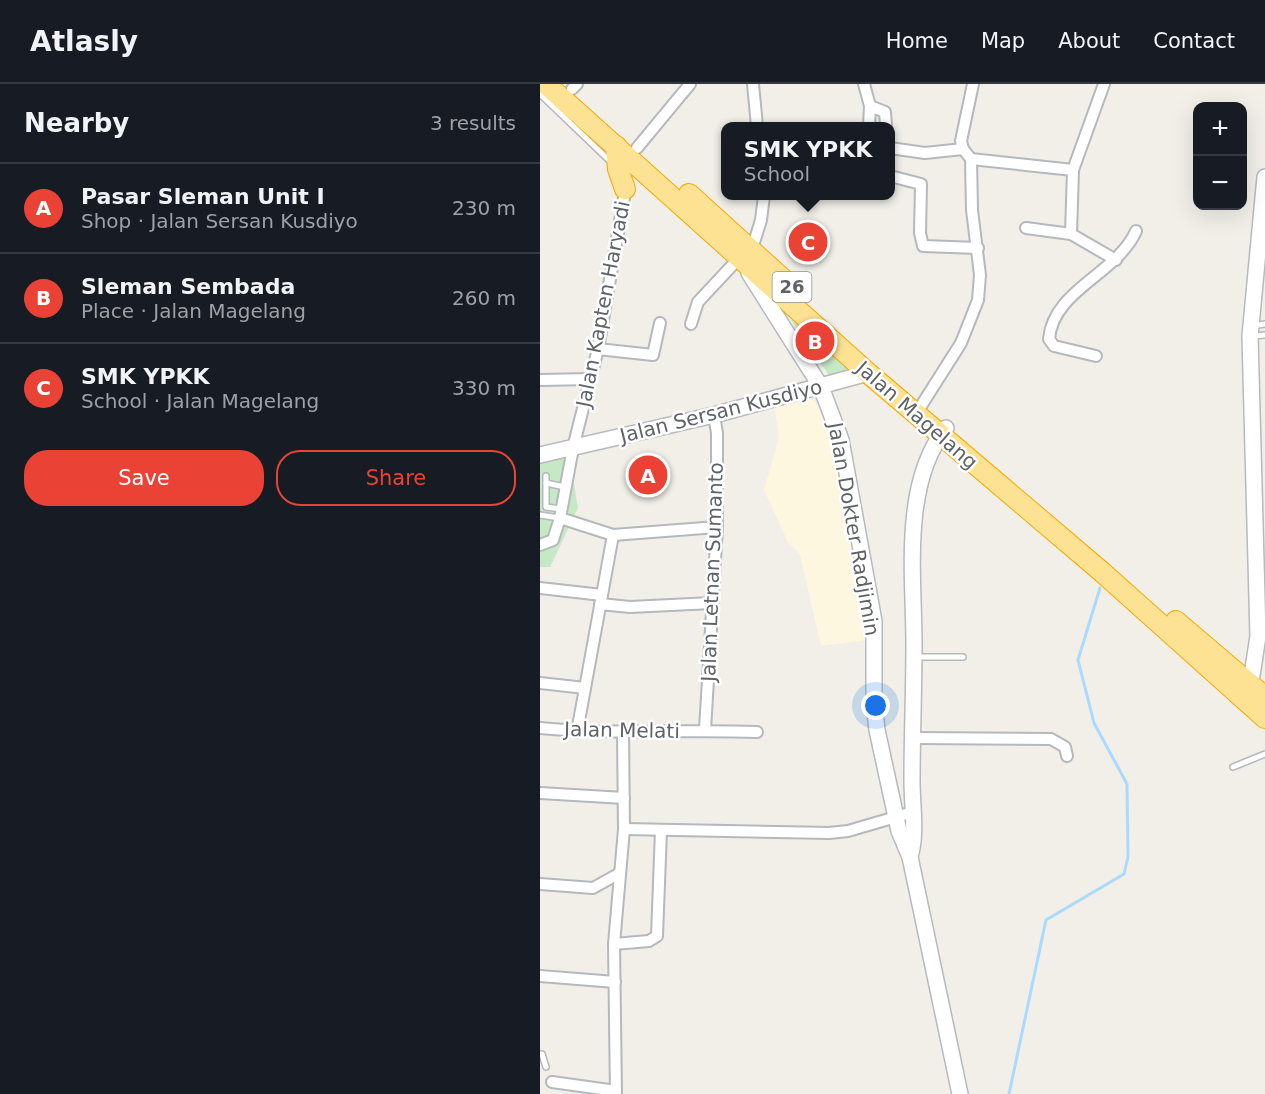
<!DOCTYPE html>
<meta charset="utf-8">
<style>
body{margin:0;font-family:"DejaVu Sans",sans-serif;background:#242831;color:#f1f3f6}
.controls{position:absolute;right:18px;top:18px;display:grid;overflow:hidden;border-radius:12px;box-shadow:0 6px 24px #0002}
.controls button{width:54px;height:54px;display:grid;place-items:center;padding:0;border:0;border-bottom:2px solid #363941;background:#171b24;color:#f1f3f6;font:30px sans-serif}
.you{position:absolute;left:336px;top:622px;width:21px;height:21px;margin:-15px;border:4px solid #fff;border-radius:50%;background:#1a73e8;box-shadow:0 0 0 9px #1a73e833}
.badge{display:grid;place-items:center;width:39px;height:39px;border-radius:50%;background:#ea4335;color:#fff;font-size:20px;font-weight:700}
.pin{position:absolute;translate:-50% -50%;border:3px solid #fff;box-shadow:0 2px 6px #0006}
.popup{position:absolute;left:181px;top:38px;width:174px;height:78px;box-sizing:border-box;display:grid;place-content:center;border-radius:12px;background:#171b24;filter:drop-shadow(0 2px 4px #0005);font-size:20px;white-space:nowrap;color:#9ea1a6}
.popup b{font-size:22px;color:#f1f3f6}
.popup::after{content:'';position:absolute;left:50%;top:100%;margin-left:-12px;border:12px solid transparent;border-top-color:#171b24}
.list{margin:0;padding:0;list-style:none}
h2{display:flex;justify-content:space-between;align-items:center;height:78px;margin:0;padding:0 24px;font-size:26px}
h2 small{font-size:20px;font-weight:400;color:#9ea1a6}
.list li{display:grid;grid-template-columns:39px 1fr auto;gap:18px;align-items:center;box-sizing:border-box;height:90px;padding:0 24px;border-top:2px solid #363941}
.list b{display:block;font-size:22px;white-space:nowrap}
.list p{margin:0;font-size:20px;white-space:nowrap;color:#9ea1a6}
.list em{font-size:20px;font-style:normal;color:#9ea1a6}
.actions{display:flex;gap:12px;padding:18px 24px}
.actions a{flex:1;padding:14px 0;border:2px solid #ea4335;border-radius:24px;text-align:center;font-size:21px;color:#ea4335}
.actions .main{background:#ea4335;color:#fff}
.map{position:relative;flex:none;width:725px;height:1010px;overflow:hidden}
header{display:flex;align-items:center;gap:36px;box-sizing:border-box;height:84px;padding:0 30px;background:#171b24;border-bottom:2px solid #363941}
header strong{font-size:28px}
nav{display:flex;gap:33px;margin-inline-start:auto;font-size:21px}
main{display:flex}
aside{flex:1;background:#171b24}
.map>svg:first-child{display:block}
</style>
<header>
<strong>Atlasly</strong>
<nav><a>Home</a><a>Map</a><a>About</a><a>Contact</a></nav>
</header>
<main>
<aside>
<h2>Nearby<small>3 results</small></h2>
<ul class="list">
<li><span class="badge">A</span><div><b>Pasar Sleman Unit I</b><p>Shop · Jalan Sersan Kusdiyo</p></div><em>230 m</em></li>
<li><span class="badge">B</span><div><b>Sleman Sembada</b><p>Place · Jalan Magelang</p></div><em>260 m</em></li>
<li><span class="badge">C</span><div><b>SMK YPKK</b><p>School · Jalan Magelang</p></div><em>330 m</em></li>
</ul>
<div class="actions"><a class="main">Save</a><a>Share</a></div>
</aside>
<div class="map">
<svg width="725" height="1010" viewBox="0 0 725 1010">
<rect width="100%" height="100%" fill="#f1efe8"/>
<path fill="#fef7e0" d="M268,312l9,8 20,48 29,188 -45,6 -21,-92 -12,-12 -24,-52 15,-52 -5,-35z"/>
<g fill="#c5e8c5">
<path d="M253,232l58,50v5l-22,4 -38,-55z"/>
<path d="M27,359l11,65 -28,59h-10v-118z"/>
</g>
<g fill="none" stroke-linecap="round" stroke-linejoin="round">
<path stroke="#aadaff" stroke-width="3" d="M469,1010l37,-174 78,-46 4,-17 -1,-73 -33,-61 -16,-63 22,-72"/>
<g stroke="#b5b8bc" stroke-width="8">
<g id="lane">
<path d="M0,10l72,69"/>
<path d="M712,242l13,-2"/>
<path d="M712,252l13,-1"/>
<path d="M6,392v31l15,2"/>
<path d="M6,399l19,4"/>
<path d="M0,431l19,3"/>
<path d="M375,573h48"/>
<path d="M693,683l32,-13"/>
<path d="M0,970h2l4,13"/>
</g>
</g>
<g stroke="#b5b8bc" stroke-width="14">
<g id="street">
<path d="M213,0l4,42"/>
<path d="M324,0l6,22 15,6 1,14"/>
<path d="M32,5l5,-5"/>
<path d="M329,42l1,-20"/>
<path d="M97,64l53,-64"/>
<path d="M350,64l35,5 38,-4"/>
<path d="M431,75l102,11 31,-86"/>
<path d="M350,92l31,8 -1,49 3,13 55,2"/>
<path d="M486,144l45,6 45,26"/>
<path d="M531,150l2,-64"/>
<path d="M212,165l9,-29 3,-24"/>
<path d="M151,240l7,-22 42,-45"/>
<path d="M58,265l55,6 7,-32"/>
<path d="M556,272l-42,-10 -5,-7c4,-49 68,-65 87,-108"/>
<path d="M0,296l51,-1"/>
<path d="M381,322l40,-63 17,-43 2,-25 -8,-65 -1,-51 -8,-10 -2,-8 12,-57"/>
<path d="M20,434l13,-70 25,-99 28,-163"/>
<path d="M0,461l13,-5 7,-22 53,17 104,-8"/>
<path d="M0,504l62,7"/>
<path d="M60,520l30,3 82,-4"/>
<path d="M0,599l45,5"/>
<path d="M0,644c72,7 145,1 217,4"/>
<path d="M165,646l12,-203v-94l-3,-18"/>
<path d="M37,648l36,-197"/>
<path d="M373,654l138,1 14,8 2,9"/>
<path d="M0,709l84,5"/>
<path d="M84,745l205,4 19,-2 65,-19"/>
<path d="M0,800l53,4 27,-15"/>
<path d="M74,860l35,-3 8,-5 4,-106"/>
<path d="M0,892l75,6"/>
<path d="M12,998l64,9"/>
<path d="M76,1010l-2,-150 10,-115 -1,-97"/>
</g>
</g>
<g stroke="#b6babf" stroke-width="18">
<g id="secondary">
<path d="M209,189l72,114 20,53 33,181v82l3,27 22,101 11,26"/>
<path d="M406,344c-45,56 -32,149 -32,216 0,46 -2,91 -2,137 0,25 5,52 -2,76l50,237"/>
<path d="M0,371l174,-40 154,-42"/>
<path d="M709,611l9,-59 -8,-300 15,-159"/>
</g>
</g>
<g stroke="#f9ab00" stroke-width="22">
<g id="highway">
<path d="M6,0l322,289 234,199 163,146"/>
<path d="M76,62l2,23 7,20"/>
<path d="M149,110l105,95"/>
<path d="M636,537l89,76"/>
</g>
</g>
<use href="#lane" stroke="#fff" stroke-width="5"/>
<use href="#street" stroke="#fff" stroke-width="10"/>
<use href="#secondary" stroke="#fff" stroke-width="15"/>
<use href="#highway" stroke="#fde293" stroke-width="20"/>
</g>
<g text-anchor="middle" stroke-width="5" stroke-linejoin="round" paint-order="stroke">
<rect fill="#fff" stroke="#8f9295" stroke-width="1.5" x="232.5" y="188" width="39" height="30" rx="4.5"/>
<g font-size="18" font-weight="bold" fill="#5f6368">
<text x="252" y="209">26</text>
</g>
<g font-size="20" fill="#5f6368" stroke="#fff">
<text transform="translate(63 220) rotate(-79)" y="7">Jalan Kapten Haryadi</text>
<text transform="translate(181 327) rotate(-14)" y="7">Jalan Sersan Kusdiyo</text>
<text transform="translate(377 331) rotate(41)" y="7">Jalan Magelang</text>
<text transform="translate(314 445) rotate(80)" y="7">Jalan Dokter Radjimin</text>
<text transform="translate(172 488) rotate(-88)" y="7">Jalan Letnan Sumanto</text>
<text transform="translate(82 646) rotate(1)" y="7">Jalan Melati</text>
</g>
</g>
</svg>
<div class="controls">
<button>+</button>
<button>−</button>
</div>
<div class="you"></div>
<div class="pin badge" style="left:108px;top:391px">A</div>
<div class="pin badge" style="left:275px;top:257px">B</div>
<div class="pin badge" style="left:268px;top:158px">C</div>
<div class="popup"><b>SMK YPKK</b>School</div>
</div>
</main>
